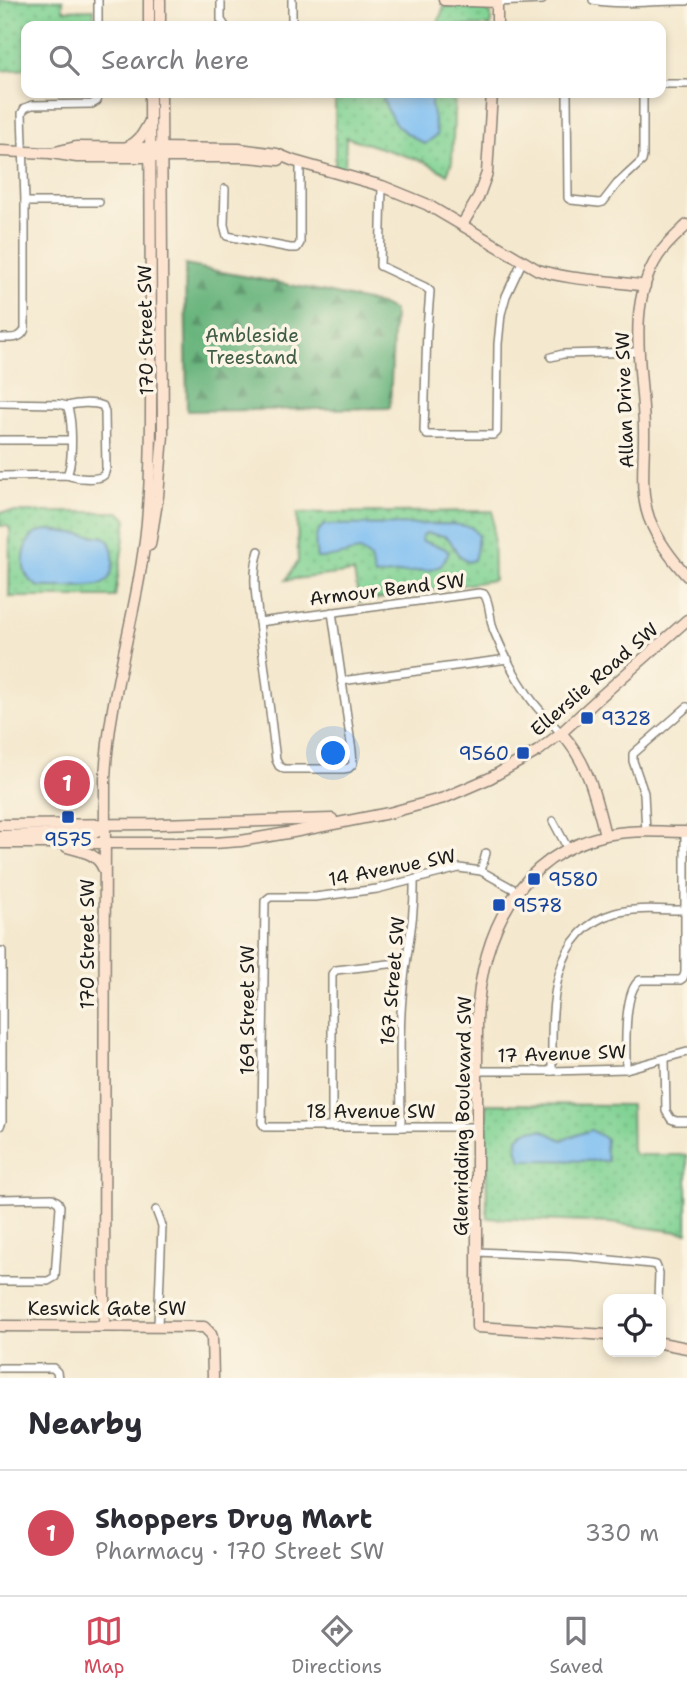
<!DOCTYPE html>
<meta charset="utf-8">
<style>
body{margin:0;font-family:"Shantell Sans",sans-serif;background:#f7f7f7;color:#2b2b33}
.controls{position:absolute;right:21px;bottom:21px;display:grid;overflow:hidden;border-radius:14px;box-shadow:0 4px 10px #0003}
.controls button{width:63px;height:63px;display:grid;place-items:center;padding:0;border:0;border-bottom:2px solid #e1e1e2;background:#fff;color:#2b2b33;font:35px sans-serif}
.you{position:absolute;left:334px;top:754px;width:24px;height:24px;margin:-18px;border:5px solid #fff;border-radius:50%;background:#1a73e8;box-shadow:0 0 0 10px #1a73e833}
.badge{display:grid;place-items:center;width:46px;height:46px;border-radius:50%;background:#d1495b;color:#fff;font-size:23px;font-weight:700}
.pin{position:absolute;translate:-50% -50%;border:4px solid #fff;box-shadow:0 2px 7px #0006}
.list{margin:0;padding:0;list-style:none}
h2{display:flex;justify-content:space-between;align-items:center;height:91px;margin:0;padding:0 28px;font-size:30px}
h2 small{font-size:23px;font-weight:400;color:#7c7c81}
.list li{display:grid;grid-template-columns:46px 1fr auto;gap:21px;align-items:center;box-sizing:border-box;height:126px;padding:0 28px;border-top:2px solid #e1e1e2}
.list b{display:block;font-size:26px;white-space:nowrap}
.list p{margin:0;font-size:23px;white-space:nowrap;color:#7c7c81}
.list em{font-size:23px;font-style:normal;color:#7c7c81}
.icon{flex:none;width:38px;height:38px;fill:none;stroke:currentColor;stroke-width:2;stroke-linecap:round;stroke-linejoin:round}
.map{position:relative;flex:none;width:687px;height:1378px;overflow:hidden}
.search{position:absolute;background:#fff;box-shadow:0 4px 10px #0003;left:21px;right:21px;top:21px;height:77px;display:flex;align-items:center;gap:18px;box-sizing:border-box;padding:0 24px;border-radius:14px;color:#7c7c81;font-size:26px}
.sheet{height:217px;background:#fff}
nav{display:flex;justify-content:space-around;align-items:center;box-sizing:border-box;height:98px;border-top:2px solid #e1e1e2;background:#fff;font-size:19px;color:#7c7c81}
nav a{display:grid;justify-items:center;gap:4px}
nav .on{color:#d1495b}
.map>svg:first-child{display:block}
</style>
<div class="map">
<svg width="687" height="1378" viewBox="0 0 687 1378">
<defs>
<pattern id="grass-dots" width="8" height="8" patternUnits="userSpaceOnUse" patternTransform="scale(1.75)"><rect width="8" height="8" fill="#7fd293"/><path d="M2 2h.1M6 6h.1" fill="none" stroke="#6db47e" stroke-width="1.8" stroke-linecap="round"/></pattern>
<pattern id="forest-firs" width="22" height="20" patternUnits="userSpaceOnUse" patternTransform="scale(1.75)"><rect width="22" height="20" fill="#67b47d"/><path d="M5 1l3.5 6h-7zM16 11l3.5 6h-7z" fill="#549266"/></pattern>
</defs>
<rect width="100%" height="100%" fill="#fcf5e5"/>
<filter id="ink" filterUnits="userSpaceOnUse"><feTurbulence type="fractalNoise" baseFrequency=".0143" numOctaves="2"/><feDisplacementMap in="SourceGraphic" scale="14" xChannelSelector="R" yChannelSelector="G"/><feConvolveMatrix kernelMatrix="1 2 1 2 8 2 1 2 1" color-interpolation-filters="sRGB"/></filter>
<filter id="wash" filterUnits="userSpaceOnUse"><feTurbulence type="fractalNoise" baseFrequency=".00686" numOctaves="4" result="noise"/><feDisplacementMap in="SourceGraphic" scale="28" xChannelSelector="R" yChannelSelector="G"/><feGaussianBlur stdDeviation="1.57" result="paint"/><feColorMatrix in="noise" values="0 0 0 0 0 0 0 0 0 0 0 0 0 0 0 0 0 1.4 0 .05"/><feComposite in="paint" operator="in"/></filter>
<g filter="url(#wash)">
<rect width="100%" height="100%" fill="#f4e8ce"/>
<g fill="url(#grass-dots)" stroke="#4e7758" stroke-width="2">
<path d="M0,0h63v10l31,-1v17h-68v43l-26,2z"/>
<path d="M444,6l41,3 6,5v12h-54z"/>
<path d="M335,93h120l-3,69 -5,12 -22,-12 -79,-25 -1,31 -10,-2z"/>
<path d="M493,511l1,69 -135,22 -5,-30 -68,8 12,-19 -1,-48z"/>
<path d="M0,512h119l8,7 -12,78h-106l1,-68 -3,-3h-7z"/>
<path d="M486,1104l145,1 1,46 4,4h51v78l-77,-10 -123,-5z"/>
</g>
<path fill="url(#forest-firs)" stroke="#42684c" stroke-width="2" d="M185,265l142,27 53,12 14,7 -4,97 -203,3z"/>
<g fill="#7dbef2" stroke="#4c6d87" stroke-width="2">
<path d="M381,93h51l-1,12 6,30 -12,9c-29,-16 -33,-19 -44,-51z"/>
<path d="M452,524l19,3 7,8 -2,17 -2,8 -6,2 -10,-8 -9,-15 -5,-3 -18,-3 -4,3v5l22,7 5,4 -8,14 -12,4 -54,6 -5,-18 -10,-7c-17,2 -26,8 -43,7 -2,-14 -4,-23 7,-33z"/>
<path d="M49,530l56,7c2,3 5,5 6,9 4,11 3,34 -9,38 -8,3 -57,4 -65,2 -1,-1 -7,-6 -8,-7 -7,-9 -6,-21 -3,-31 3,-13 11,-17 23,-18z"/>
<path d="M531,1130h12l19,10 29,-10 15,9 -1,11 3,11 -87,-1 -4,-12 1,-10 6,-6z"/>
</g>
</g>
<g filter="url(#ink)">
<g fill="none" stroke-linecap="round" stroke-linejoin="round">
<g stroke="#888275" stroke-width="10">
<g id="street">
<path d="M98,0v26"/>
<path d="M221,0v20l4,6"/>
<path d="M593,0c31,6 63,0 94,1"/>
<path d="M497,2l45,-2"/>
<path d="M288,26l4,-3v-23"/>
<path d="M661,84h26"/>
<path d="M567,93l1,105 3,2 28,3 4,-1 14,-18 25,-23 1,-5v-63"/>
<path d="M382,186l-2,80 45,21 5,4 -3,38 -3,102 3,4h67l3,-3 1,-88 3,-30 5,-18 16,-34"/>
<path d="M225,189l-1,36 3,11 63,12h7l3,-5v-81"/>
<path d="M25,202h74"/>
<path d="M0,338c10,0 21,2 25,-9v-127l-3,-89 3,-5 7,-3 60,-1 5,-3 2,-8"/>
<path d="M551,357l12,-3 76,-2"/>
<path d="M0,403l59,1 8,2c10,-3 26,-4 36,0l2,6 1,57c-1,2 -1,4 -2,6 -6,6 -30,3 -37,0l-67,1"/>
<path d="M0,440h70"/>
<path d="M67,475c6,-12 6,-56 0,-69"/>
<path d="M259,551c-5,16 -5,31 -3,47l20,162 3,6 5,3h59l6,-1 4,-4 -1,-13 -20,-139"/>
<path d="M259,622l220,-29 5,1c7,10 5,25 10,37 9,22 21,45 34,64 9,14 22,26 33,38"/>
<path d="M341,681l167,-22"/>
<path d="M553,821l15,28"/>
<path d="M646,832l-2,-39 -11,-32v-7l54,-47"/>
<path d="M481,871l5,-18"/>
<path d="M665,1059l1,52 5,8 5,2h11"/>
<path d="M626,1069c0,-20 -3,-78 14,-89h40l3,-2 2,-5v-141"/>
<path d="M477,1071h75l74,-2 61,-17"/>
<path d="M552,1071c0,-56 -5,-139 63,-158 22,-6 47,-3 70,-3"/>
<path d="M0,1126l2,-5v-170"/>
<path d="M332,1126v-152l4,-4 70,-8"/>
<path d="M401,1127c0,-46 -3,-94 2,-140 4,-38 12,-68 11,-107"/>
<path d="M477,1127h-212l-3,-4 3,-222 5,-4h45l62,-8 82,-21 22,3 36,20"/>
<path d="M0,1199l52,-1 6,4 2,4 -5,71 -7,4h-48"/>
<path d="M156,1210l6,16 -4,100"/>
<path d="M477,1252l93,4 81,8 5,1 3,8 -1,26"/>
<path d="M0,1368h53l4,4 1,6"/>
</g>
</g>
<g stroke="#888275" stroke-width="13">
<g id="secondary">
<path d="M149,0v26"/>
<path d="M160,0v26"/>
<path d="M444,0l53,2v24"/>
<path d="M127,147c12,-5 16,-13 22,-24"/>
<path d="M0,151l51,2 26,4h170l32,3"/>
<path d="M51,153l25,-6 163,2 38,5 17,7 88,25 44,18 112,66c35,11 71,10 107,16"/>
<path d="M462,225l16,-27 9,-25 5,-80"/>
<path d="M687,225c-10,10 -21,19 -29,31 -33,51 -15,116 -14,172 1,30 -5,62 5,90 9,23 22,40 38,58"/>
<path d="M150,545l8,-49 5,-61 -2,-342"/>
<path d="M561,733c27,28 35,66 44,102"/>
<path d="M0,825l159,-1 173,-5"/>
<path d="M0,836l93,-3 9,-5 2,-4"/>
<path d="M0,843h214l27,-2 52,-9 96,-19 55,-15 46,-20 48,-27 23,-18 39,-36 87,-77"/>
<path d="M67,847c14,4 30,6 36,21"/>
<path d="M0,1326l204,1 7,7 1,3 1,41"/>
<path d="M104,1326l1,-547c4,-88 34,-170 42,-257 5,-59 4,-120 4,-180 -1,-83 -1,-166 -1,-249"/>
<path d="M608,1335l-131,-8v-308c4,-85 40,-163 129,-184 26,-6 54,-3 81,-3"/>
<path d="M661,1343l26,5"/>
</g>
</g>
<use href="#street" stroke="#fff" stroke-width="7"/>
<use href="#secondary" stroke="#fde4d1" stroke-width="10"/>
</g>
</g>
<g fill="#1a4fb4" stroke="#fcf5e5" stroke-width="2.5">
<rect x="580" y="711" width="14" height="14" rx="3.5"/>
<rect x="516" y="746" width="14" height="14" rx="3.5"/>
<rect x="61" y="810" width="14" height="14" rx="3.5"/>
<rect x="527" y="872" width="14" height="14" rx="3.5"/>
<rect x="492" y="898" width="14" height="14" rx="3.5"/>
</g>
<g text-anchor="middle" stroke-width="7" stroke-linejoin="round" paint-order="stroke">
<g font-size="19" fill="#1c1c1c" stroke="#fcf5e5">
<text transform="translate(145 330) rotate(-91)" y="7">170 Street SW</text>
<text transform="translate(624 400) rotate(-92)" y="7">Allan Drive SW</text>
<text transform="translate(387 589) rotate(-7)" y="7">Armour Bend SW</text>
<text transform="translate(594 679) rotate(-41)" y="7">Ellerslie Road SW</text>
<text transform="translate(392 867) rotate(-11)" y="7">14 Avenue SW</text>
<text transform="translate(87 944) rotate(-90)" y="7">170 Street SW</text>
<text transform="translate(392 981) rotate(-85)" y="7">167 Street SW</text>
<text transform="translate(247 1010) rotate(-90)" y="7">169 Street SW</text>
<text transform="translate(562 1053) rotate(-2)" y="7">17 Avenue SW</text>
<text x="371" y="1118">18 Avenue SW</text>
<text transform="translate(462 1116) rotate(-89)" y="7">Glenridding Boulevard SW</text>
<text x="107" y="1315">Keswick Gate SW</text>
</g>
<g font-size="19" fill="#3f5c46" stroke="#fcf5e5">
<text x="252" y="342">Ambleside<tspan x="252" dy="22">Treestand</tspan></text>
</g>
<g font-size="19" fill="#164399" stroke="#fcf5e5" text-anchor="start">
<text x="601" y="725">9328</text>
<text x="509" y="760" text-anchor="end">9560</text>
<text x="68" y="846" text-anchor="middle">9575</text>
<text x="548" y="886">9580</text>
<text x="513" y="912">9578</text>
</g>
</g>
</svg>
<div class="controls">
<button><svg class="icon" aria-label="locate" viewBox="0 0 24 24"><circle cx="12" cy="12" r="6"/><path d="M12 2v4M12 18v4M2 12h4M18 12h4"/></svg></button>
</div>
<div class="you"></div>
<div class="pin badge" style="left:67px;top:783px">1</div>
<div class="search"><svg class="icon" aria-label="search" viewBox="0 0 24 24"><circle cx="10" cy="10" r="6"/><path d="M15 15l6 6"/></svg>Search here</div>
</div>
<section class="sheet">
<h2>Nearby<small></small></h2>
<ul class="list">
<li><span class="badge">1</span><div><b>Shoppers Drug Mart</b><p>Pharmacy · 170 Street SW</p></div><em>330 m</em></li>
</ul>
</section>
<nav>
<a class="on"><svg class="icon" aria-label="map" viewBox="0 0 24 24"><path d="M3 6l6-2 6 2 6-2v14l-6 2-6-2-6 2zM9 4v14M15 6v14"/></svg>Map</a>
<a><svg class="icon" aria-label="directions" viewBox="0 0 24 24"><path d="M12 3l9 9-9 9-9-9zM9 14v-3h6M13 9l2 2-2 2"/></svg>Directions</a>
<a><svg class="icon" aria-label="saved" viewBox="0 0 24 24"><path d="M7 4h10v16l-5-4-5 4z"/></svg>Saved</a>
</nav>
